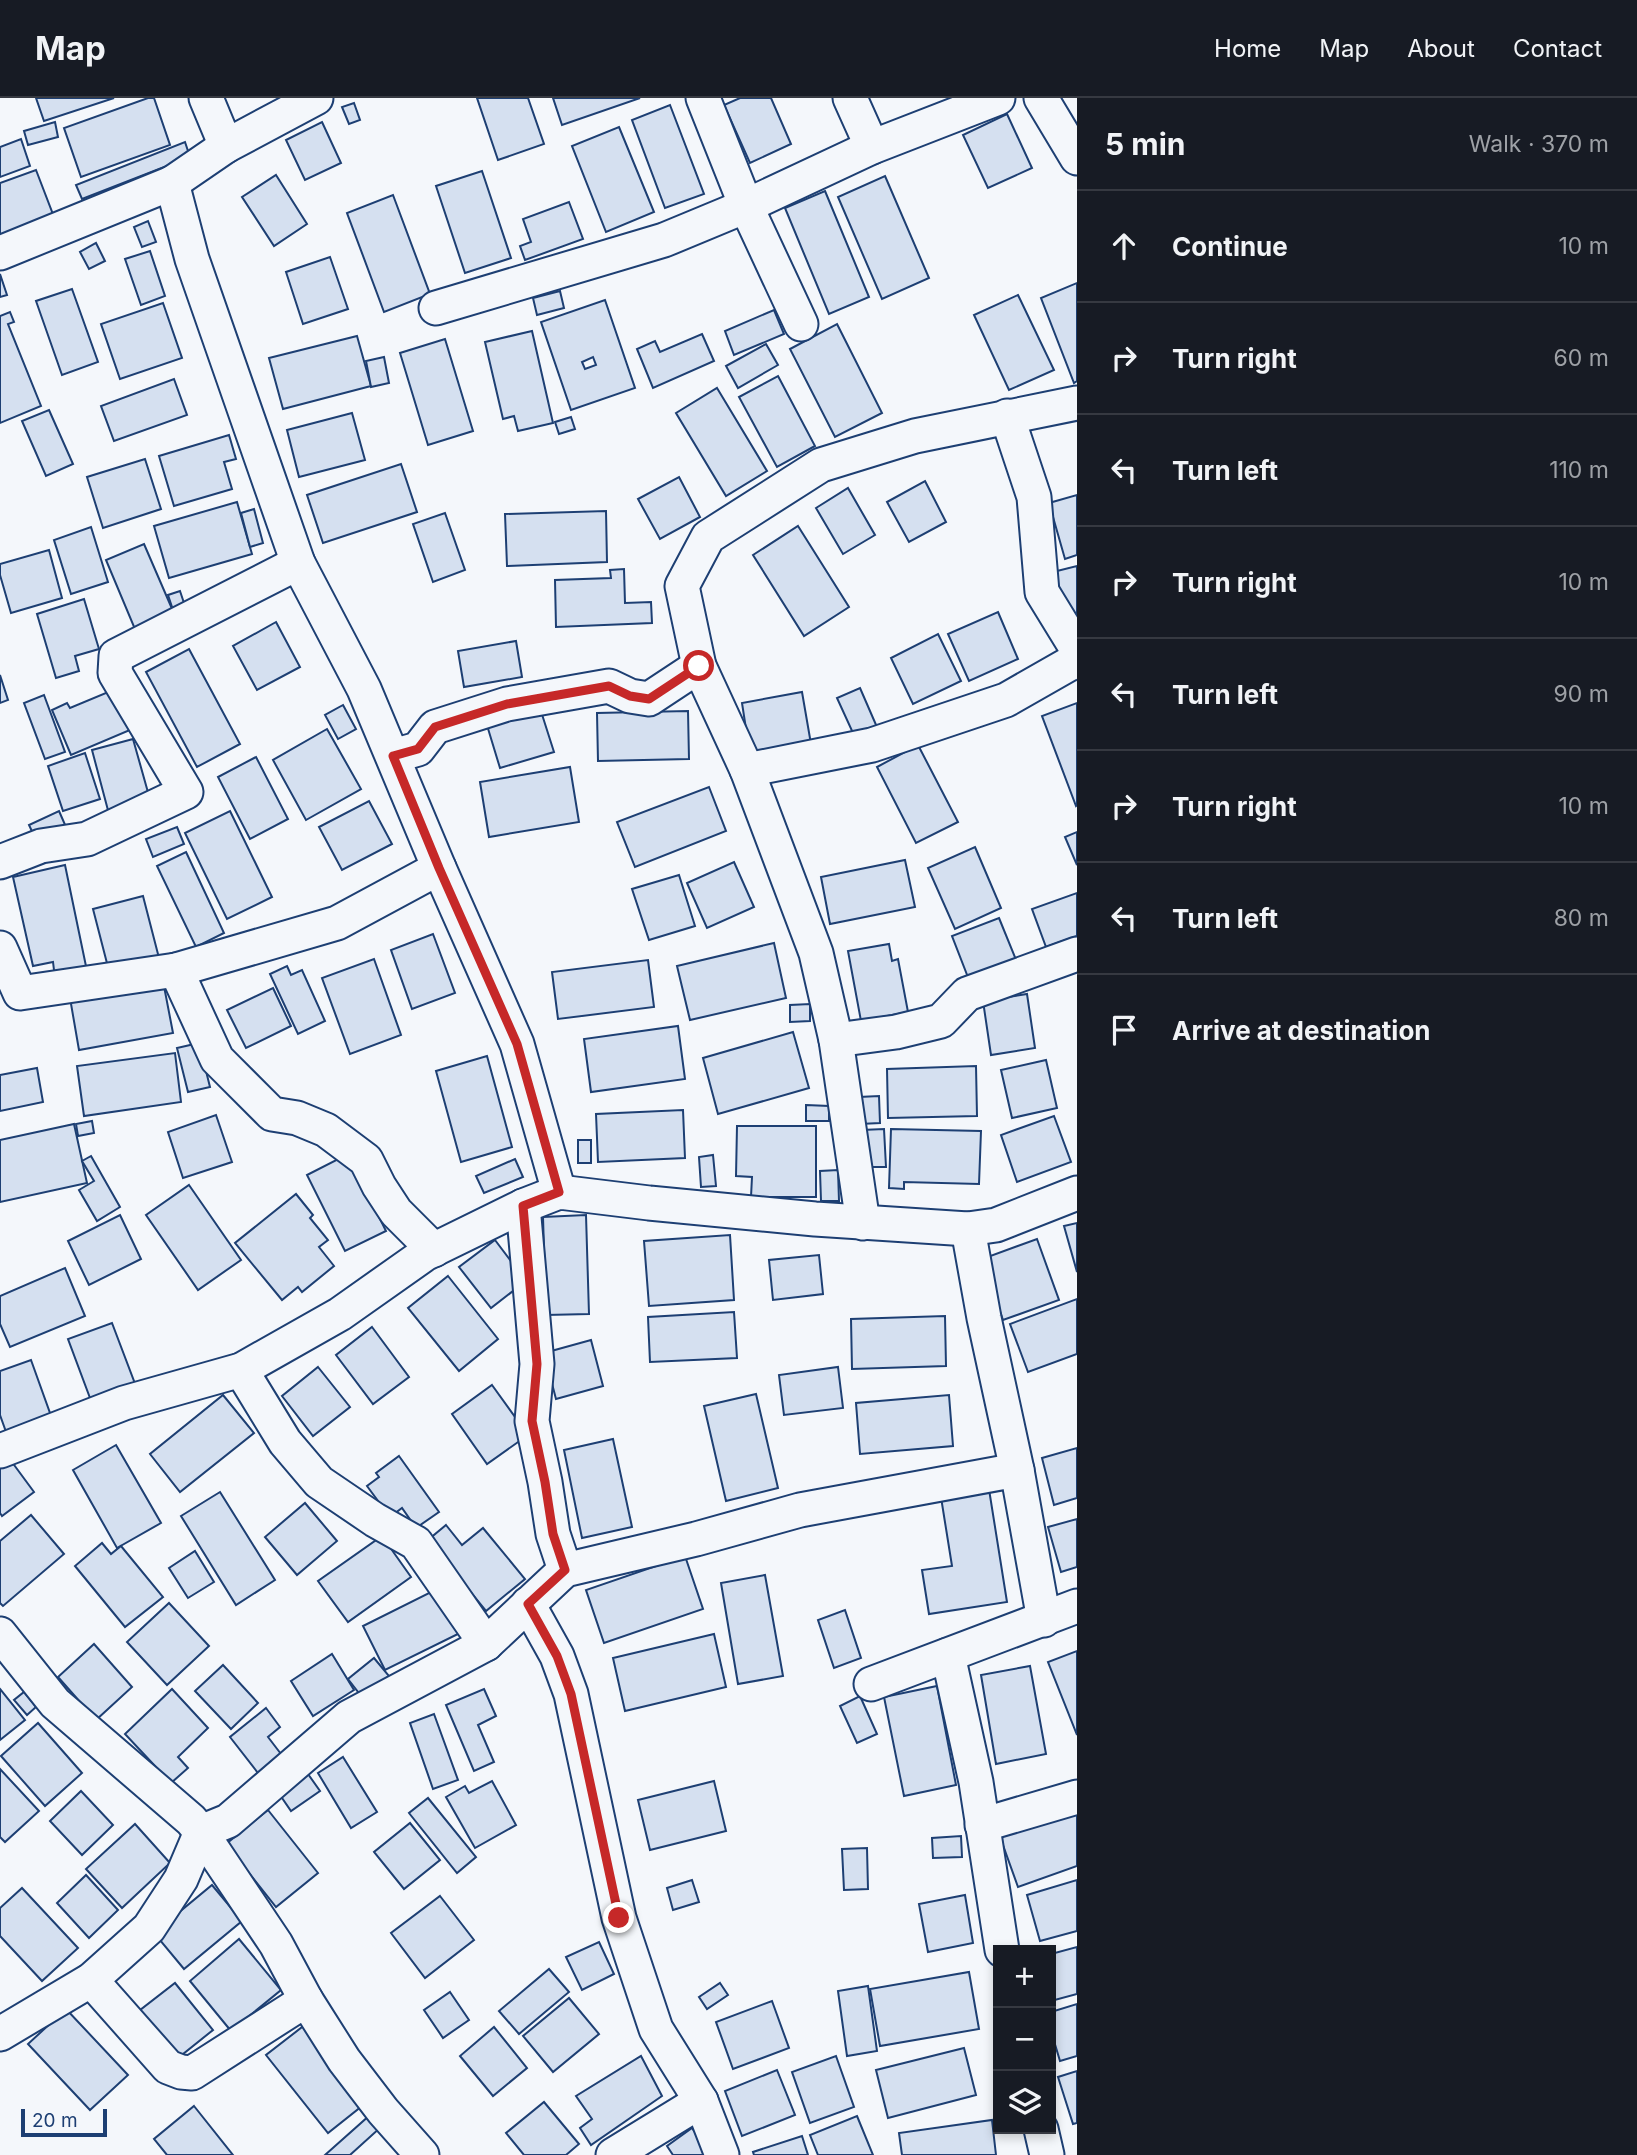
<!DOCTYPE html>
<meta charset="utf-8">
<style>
body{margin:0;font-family:Inter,sans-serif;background:#242831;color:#f1f3f6}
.controls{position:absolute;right:21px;bottom:21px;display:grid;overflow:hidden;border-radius:0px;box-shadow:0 4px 10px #0003}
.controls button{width:63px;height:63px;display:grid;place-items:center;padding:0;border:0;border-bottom:2px solid #363941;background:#171b24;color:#f1f3f6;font:35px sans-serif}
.scale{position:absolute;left:21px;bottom:18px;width:86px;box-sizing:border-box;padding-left:7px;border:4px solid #1d3f73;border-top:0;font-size:19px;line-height:24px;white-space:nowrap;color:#1d3f73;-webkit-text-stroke:5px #f4f7fb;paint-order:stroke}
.stop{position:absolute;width:21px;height:21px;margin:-16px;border:5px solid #c62828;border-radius:50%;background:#fff}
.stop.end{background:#c62828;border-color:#fff;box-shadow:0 2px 7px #0008}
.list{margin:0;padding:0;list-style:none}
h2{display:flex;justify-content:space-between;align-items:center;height:91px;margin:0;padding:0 28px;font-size:30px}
h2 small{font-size:23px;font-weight:400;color:#9ea1a6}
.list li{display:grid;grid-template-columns:46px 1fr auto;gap:21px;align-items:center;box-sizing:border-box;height:112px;padding:0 28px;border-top:2px solid #363941}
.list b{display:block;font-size:26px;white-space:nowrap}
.list em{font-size:23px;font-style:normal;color:#9ea1a6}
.icon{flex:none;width:38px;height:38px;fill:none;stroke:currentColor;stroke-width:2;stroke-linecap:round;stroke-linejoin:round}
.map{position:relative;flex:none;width:1077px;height:2057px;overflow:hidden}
header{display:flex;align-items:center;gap:42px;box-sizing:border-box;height:98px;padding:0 35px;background:#171b24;border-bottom:2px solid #363941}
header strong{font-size:33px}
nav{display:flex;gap:38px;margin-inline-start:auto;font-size:24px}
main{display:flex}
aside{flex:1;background:#171b24}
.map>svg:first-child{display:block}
</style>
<header>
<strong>Map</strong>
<nav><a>Home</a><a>Map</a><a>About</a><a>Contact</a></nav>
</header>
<main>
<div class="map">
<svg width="1077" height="2057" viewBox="0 0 1077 2057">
<rect width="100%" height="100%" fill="#f4f7fb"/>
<g fill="#d5e0f0" stroke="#1d3f73" stroke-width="2" fill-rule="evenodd">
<path d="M36,0h78l-70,23z"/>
<path d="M148,0h6l16,47 -89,32 -17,-49z"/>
<path d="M477,0h51l16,46 -46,16z"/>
<path d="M553,0h87l-78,27z"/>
<path d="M740,0h31l20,46 -41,19 -26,-58z"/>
<path d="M354,5l6,17 -11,4 -7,-17z"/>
<path d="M670,7l34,89 -39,14 -33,-88z"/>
<path d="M1007,16l25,54 -44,20 -25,-53z"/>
<path d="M55,24l3,15 -30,8 -4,-14z"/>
<path d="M322,24l19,41 -36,17 -19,-40z"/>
<path d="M619,29l35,85 -48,20 -34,-86z"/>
<path d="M21,41l9,27 -30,11v-30z"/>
<path d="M185,44l5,15 -108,42 -6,-14z"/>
<path d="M36,72l18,47 -54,21v-55z"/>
<path d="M482,73l29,87 -46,15 -29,-87z"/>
<path d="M276,77l31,49 -33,22 -32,-49z"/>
<path d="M885,78l44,102 -47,21 -44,-102z"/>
<path d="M825,93l44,106 -40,17 -44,-106z"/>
<path d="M393,97l37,99 -46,18 -37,-99z"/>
<path d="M569,104l14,37 -58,21 -5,-14 11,-4 -8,-23z"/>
<path d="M148,123l8,21 -14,5 -8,-20z"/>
<path d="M96,145l9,18 -16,8 -9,-17z"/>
<path d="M150,153l15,45 -24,9 -16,-46z"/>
<path d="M330,159l18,52 -45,15 -17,-52z"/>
<path d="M0,176l7,21 -7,2z"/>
<path d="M1077,185v98l-3,2 -33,-85z"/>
<path d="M72,191l26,73 -36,13 -26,-74z"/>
<path d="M560,193l4,17 -27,7 -4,-17z"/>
<path d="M1018,197l36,75 -45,20 -35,-75z"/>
<path d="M605,202l30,88 -64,22 -30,-88zM593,259l3,8 -11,4 -3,-7z"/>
<path d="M163,205l19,55 -62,21 -19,-55z"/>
<path d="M774,212l10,24 -50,21 -9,-24z"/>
<path d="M10,214l4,10 -6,2 33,82 -41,17v-107z"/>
<path d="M837,226l45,89 -47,24 -45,-88z"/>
<path d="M532,233l21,92 -35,8 -4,-15 -11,3 -18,-77z"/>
<path d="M702,236l12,27 -61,27 -16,-39 18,-8 5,11z"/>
<path d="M357,238l14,50 -88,23 -14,-51z"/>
<path d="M445,241l28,92 -45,14 -28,-92z"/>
<path d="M766,246l12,21 -40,23 -12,-22z"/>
<path d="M384,259l5,26 -18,4 -5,-26z"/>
<path d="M778,278l37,70 -38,21 -38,-70z"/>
<path d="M174,281l13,36 -73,26 -13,-35z"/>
<path d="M717,290l50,83 -41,25 -50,-83z"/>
<path d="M49,312l24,54 -27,12 -24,-55z"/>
<path d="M352,315l13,47 -66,17 -12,-47z"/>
<path d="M571,319l4,12 -16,5 -4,-12z"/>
<path d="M229,337l7,24 -12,3 8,27 -58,17 -15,-50z"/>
<path d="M145,361l16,50 -58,19 -16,-51z"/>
<path d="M401,366l16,48 -94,31 -16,-48z"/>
<path d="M679,379l21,40 -40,22 -22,-40z"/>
<path d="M925,383l21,41 -37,20 -22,-40z"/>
<path d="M848,390l27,47 -32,19 -27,-46z"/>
<path d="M1077,397v60l-12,4 -16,-56z"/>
<path d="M237,404l15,52 -83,24 -15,-52z"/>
<path d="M254,411l9,34 -13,4 -9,-34z"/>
<path d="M606,413l1,51 -100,4 -2,-52z"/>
<path d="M445,415l20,57 -32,12 -20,-58z"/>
<path d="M798,428l51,81 -45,29 -51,-81z"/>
<path d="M91,429l17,55 -37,12 -17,-54z"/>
<path d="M144,446l32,74 -39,16 -31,-74z"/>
<path d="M49,452l13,48 -51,15 -11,-38v-11z"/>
<path d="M1077,468v52l-12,3 -12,-49z"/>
<path d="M624,471l1,34 26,-1 1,21 -96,4 -1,-47 56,-2 -1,-8z"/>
<path d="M180,493l6,18 -12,4 -6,-18z"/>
<path d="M84,501l15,50 -24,7 4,15 -23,7 -19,-64z"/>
<path d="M998,514l20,47 -49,22 -21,-47z"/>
<path d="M276,524l24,45 -43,23 -24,-44z"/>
<path d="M938,536l23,47 -48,23 -22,-46z"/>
<path d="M516,543l6,36 -58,10 -6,-36z"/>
<path d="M189,551l51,95 -43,23 -51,-95z"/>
<path d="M0,577l8,25 -8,3z"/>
<path d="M860,590l20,46 -22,10 -21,-46z"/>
<path d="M113,592l17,40 -59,25 -19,-45 15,-7 3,5z"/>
<path d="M802,594l9,52 -61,11 -8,-52z"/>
<path d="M44,597l21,57 -20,7 -21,-56z"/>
<path d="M1077,605v102l-1,1 -34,-90z"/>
<path d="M343,607l13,24 -18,10 -13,-24z"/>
<path d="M539,607l15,47 -54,16 -14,-46z"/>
<path d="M688,613l1,48 -91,2 -1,-48z"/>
<path d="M327,631l34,60 -55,31 -33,-60z"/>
<path d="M133,641l18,64 -42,11 -17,-64z"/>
<path d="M918,647l40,77 -42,21 -39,-76z"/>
<path d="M85,655l15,46 -37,12 -15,-45z"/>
<path d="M256,659l32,62 -38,20 -32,-62z"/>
<path d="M570,669l9,55 -90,15 -9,-55z"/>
<path d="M709,689l17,44 -91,36 -18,-45z"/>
<path d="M369,703l23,43 -50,26 -23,-43z"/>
<path d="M59,713l7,16 -30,13 -7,-15z"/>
<path d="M230,713l42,86 -45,22 -42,-86z"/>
<path d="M177,729l7,17 -31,13 -7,-18z"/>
<path d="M1077,734v33l-12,-28z"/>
<path d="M975,749l26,61 -46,21 -27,-61z"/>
<path d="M186,754l38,81 -28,14 -39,-81z"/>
<path d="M905,762l10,47 -85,17 -9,-47z"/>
<path d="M734,764l20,45 -47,21 -20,-45z"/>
<path d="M65,767l22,106 -32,7 -2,-16 -20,4 -20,-89z"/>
<path d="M679,777l16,51 -46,14 -17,-51z"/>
<path d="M1077,795v43l-31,11 -14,-38z"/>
<path d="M143,798l16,62 -50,13 -16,-62z"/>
<path d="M999,820l20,49 -48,18 -19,-49z"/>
<path d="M433,836l22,59 -43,16 -21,-59z"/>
<path d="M774,845l12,55 -96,22 -13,-54z"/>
<path d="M889,846l3,17 6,-2 10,53 -47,9 -13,-70z"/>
<path d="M374,861l27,76 -51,19 -28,-76z"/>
<path d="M648,862l6,47 -96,12 -6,-47z"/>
<path d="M287,868l4,9 11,-5 23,51 -27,13 -28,-60z"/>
<path d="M163,883l10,52 -94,17 -9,-52z"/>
<path d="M273,890l18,38 -45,22 -19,-38z"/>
<path d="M1027,896l8,54 -44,7 -8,-54z"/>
<path d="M810,906v17l-20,1v-17z"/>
<path d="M678,928l7,53 -94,13 -7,-53z"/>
<path d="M793,934l16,56 -91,26 -15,-56z"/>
<path d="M199,945l11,44 -22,5 -11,-44z"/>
<path d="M175,955l6,49 -97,14 -7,-50z"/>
<path d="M487,958l25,91 -51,15 -25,-91z"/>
<path d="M1046,962l11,48 -45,10 -11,-48z"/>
<path d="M976,968l1,50 -89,2 -1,-49z"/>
<path d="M37,970l6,34 -43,9v-36z"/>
<path d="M879,998l1,27 -20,1 -1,-27z"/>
<path d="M806,1007l23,1v15h-23z"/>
<path d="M683,1012l2,48 -87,4 -2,-48z"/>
<path d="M216,1017l16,47 -49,16 -15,-46z"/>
<path d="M1054,1018l17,46 -54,20 -16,-47z"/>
<path d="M92,1023l2,12 -16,3 -2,-12z"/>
<path d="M74,1026l13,59 -87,19v-62z"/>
<path d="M737,1028h79v71h-65l1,-20 -16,-1z"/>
<path d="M884,1031l2,38h-22l-2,-37z"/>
<path d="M891,1031l90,2 -2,53 -75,-2v7l-15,-1z"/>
<rect x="578" y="1042" width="13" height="23"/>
<path d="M348,1056l38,77 -41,20 -38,-76z"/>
<path d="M713,1057l3,31 -15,1 -2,-30z"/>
<path d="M91,1058l29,51 -23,14 -18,-31 15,-9 -12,-20z"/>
<path d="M515,1061l8,18 -39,16 -8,-17z"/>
<path d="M838,1072l1,31h-18l-1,-30z"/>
<path d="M189,1087l52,75 -43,30 -52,-75z"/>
<path d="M296,1096l17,21 -3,3 18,22 -9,7 15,19 -32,26 -4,-5 -16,13 -47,-57z"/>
<path d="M120,1117l21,44 -52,26 -21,-44z"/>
<path d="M586,1117l3,99 -43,1 -3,-98z"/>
<path d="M1077,1125v49l-13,-46z"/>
<path d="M730,1137l4,65 -85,6 -5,-65z"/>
<path d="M1037,1141l22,61 -56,20 -21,-61z"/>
<path d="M495,1142l31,41 -35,27 -32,-41z"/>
<path d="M819,1157l4,39 -50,6 -4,-40z"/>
<path d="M65,1170l20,48 -75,31 -10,-23v-28z"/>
<path d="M448,1178l50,63 -39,32 -51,-63z"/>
<path d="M1077,1201v55l-49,18 -18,-48z"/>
<path d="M734,1214l3,46 -87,4 -2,-45z"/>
<path d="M945,1218l1,50 -94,3 -1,-50z"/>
<path d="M112,1225l25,66 -44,17 -25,-67z"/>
<path d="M372,1229l37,50 -36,27 -37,-49z"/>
<path d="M591,1242l12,46 -47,13 -12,-46z"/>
<path d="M31,1262l24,67 -45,16 -10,-28v-44z"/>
<path d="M318,1269l32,40 -37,29 -31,-40z"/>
<path d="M838,1269l5,41 -59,7 -5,-40z"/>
<path d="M492,1287l36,50 -41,29 -35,-50z"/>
<path d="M756,1296l22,94 -52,13 -22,-95z"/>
<path d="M223,1297l31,38 -74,59 -30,-38z"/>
<path d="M949,1297l4,51 -93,8 -4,-51z"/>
<path d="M613,1341l19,88 -50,11 -18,-88z"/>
<path d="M116,1347l45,78 -44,25 -44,-78z"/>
<path d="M1077,1350v50l-23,7 -12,-47z"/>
<path d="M6,1356l28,38 -32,24 -2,-3v-54z"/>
<path d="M399,1358l40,56 -23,16 -14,-20 -12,9 -23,-31 12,-9 -3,-4z"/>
<path d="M988,1385l19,119 -78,12 -7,-44 30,-4 -12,-75z"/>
<path d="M220,1394l55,88 -39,25 -55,-89z"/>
<path d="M305,1405l32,38 -40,34 -32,-38z"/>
<path d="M31,1417l33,39 -61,52 -3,-3v-62z"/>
<path d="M1077,1421v48l-16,5 -13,-45z"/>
<path d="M446,1427l16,20 21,-17 42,51 -39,32 -58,-71z"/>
<path d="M382,1438l29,41 -63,45 -30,-41z"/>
<path d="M102,1445l9,11 10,-8 42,51 -38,30 -50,-61z"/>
<path d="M195,1453l19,31 -26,16 -19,-30z"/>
<path d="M685,1458l18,53 -99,34 -18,-53z"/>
<path d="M765,1477l18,101 -45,8 -17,-101z"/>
<path d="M441,1489l21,45 -77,38 -22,-44z"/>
<path d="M169,1505l40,43 -42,39 -40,-43z"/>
<path d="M845,1512l16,48 -27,10 -16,-48z"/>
<path d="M714,1536l12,53 -101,24 -12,-53z"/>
<path d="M94,1546l38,43 -36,33 -38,-43z"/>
<path d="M1077,1553v84l-29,-73z"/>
<path d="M332,1556l22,36 -41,26 -22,-35z"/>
<path d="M374,1560l15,18 -27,21 -14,-18z"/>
<path d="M223,1567l35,38 -27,26 -36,-38z"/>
<path d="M1030,1568l16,88 -50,10 -15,-89z"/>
<path d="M937,1588l19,99 -52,11 -20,-99z"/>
<path d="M0,1591l25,31 -25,20z"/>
<path d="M172,1591l36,39 -30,29 10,11 -17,15 -46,-49z"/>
<path d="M484,1591l12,27 -18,9 16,37 -20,9 -28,-66z"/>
<path d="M24,1594l12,15 -9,8 -13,-15z"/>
<path d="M860,1598l17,38 -20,9 -17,-37z"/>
<path d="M266,1610l14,19 -12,10 13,17 -23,19 -28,-36z"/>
<path d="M434,1616l24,66 -25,9 -23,-66z"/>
<path d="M38,1625l44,50 -37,33 -44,-50z"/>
<path d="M343,1659l34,55 -26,16 -33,-55z"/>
<path d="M0,1671l39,42 -34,31 -5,-5z"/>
<path d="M308,1676l12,17 -29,20 -11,-16z"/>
<path d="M492,1683l24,44 -41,23 -29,-51 19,-11 4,7z"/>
<path d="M714,1683l12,50 -76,19 -12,-50z"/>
<path d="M81,1693l32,34 -31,30 -32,-34z"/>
<path d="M428,1700l48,59 -19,16 -48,-60z"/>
<path d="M1077,1709v59l-59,21 -19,-53z"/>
<path d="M268,1712l50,63 -42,34 -50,-63z"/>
<path d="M410,1725l30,37 -36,29 -30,-37z"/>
<path d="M135,1726l35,39 -48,45 -36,-39z"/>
<path d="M961,1738l1,21 -29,1 -1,-20z"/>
<path d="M867,1750l1,41 -24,1 -2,-41z"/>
<path d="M86,1777l32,35 -29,28 -32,-35z"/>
<path d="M692,1782l7,22 -26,8 -6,-22z"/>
<path d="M1077,1782v51l-37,10 -13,-46z"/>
<path d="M212,1787l30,36 -58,48 -30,-36z"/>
<path d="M22,1790l56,60 -36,33 -42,-45v-28z"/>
<path d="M965,1797l8,48 -45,9 -9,-48z"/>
<path d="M440,1798l34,44 -49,38 -34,-45z"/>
<path d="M239,1841l42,51 -50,41 -41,-50z"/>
<path d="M599,1844l15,32 -32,16 -16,-33z"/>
<path d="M1077,1849v47l-26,7v-47z"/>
<path d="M549,1871l20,23 -50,42 -20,-23z"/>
<path d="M969,1874l10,57 -99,17 -10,-57z"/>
<path d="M175,1885l38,47 -40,32 -38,-48z"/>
<path d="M720,1885l8,12 -21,14 -8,-12z"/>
<path d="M868,1888l9,65 -30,5 -9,-65z"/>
<path d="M450,1894l19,28 -26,18 -19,-28z"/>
<path d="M569,1900l30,36 -46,38 -30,-36z"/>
<path d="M772,1903l17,47 -56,21 -17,-47z"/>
<path d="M1077,1906v52l-17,5 -9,-30v-19z"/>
<path d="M66,1911l62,66 -38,35 -62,-66z"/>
<path d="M306,1926l61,78 -39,31 -62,-78z"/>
<path d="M494,1929l33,41 -34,28 -33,-40z"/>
<path d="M964,1950l12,47 -88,23 -12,-48z"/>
<path d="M641,1958l21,40 -71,49 -11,-17 12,-9 -16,-23z"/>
<path d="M836,1958l18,51 -44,16 -18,-51z"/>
<path d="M777,1972l18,45 -53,21 -17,-45z"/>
<path d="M1077,1973v52l-4,1 -15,-47z"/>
<path d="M544,2004l35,42 -13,11h-42l-18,-22z"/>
<path d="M194,2008l39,49h-66l-13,-16z"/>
<path d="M370,2017l11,12 -31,28h-25z"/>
<path d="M857,2018l16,39h-55l-8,-20z"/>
<path d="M992,2022l4,35h-94l-3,-22z"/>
<path d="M692,2030l17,24 -5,3h-31l-6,-9z"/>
<path d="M802,2038l6,19h-54l-1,-3z"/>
</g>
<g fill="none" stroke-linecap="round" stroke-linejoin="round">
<g stroke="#1d3f73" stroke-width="37">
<g id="minor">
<path d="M206,0l20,48 90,-48"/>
<path d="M703,0l43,108 55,118"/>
<path d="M850,0l22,49"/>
<path d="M1041,0l36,60"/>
<path d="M172,85l20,76 106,304 66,126 75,179 78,176 42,148"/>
<path d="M0,155l172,-70 54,-37"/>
<path d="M436,210l228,-68 82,-34 126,-59 126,-49"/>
<path d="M1007,318l27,81 8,95 35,57"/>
<path d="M393,658l25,-7 17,-22 72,-23 102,-18 21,10 19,3 50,-33"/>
<path d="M747,672l125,-25 134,-45 63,-36 8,-2"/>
<path d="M0,764l41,-16 46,-7 99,-47 -71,-119 1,-17 182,-93"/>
<path d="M0,850l20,45 156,-23 161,-47 102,-55"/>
<path d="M176,872l41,89 55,55 25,4 29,12 40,30 13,26 17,26 38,38"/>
<path d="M836,942l60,-8 45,-11 26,-27 110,-40"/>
<path d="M523,1108l14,158 -5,57 13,61 8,52 12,36"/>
<path d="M863,1125l-27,-183 -20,-87 -69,-183 -48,-104 -17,-80 26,-49 113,-72 94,-29 162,-33"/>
<path d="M968,1131l16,89 33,152 27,150"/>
<path d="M241,1272l44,72 34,40 56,38 41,23 70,101"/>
<path d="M0,1353l124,-48 117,-33 99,-56 85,-60 98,-48 36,-14 90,11 166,16 153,10 28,-4 81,-32"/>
<path d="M528,1506l29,52 14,38 48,224 37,111 45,72 21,54"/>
<path d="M0,1536l55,69 136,117 10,12 75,112 30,56 38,60 39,51 39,44"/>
<path d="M948,1557l28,127 26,168"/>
<path d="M871,1586l206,-78"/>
<path d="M982,1727l95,-28"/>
<path d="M91,1882l77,87 13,5 11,1 114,-73"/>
<path d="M0,1936l91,-54 58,-52 32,-49 20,-47 27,-11 121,-104 137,-73 79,-74 131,-31 104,-29 217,-40"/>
<path d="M1041,2031l6,26"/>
<path d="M613,2057l88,-54"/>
</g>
</g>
<use href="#minor" stroke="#f4f7fb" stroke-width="33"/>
</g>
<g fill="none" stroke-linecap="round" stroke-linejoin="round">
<path stroke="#c62828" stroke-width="9" d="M619,1820l-48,-224 -14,-38 -29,-52 37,-34 -12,-36 -8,-52 -13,-61 5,-57 -14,-158 36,-14 -42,-148 -78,-176 -46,-112 25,-7 17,-22 72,-23 102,-18 21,10 19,3 50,-33"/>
</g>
</svg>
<div class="controls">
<button>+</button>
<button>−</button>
<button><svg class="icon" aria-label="layers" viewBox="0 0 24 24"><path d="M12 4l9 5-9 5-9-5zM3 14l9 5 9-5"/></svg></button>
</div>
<div class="scale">20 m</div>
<div class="stop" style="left:699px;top:568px"></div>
<div class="stop end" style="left:619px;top:1820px"></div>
</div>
<aside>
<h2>5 min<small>Walk · 370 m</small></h2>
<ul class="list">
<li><svg class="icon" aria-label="ahead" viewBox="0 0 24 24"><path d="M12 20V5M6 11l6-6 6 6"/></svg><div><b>Continue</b></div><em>10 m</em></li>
<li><svg class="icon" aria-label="right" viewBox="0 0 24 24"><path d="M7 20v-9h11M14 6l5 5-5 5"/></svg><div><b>Turn right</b></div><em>60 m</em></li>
<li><svg class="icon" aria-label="left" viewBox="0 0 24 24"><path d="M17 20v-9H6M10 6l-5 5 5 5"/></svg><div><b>Turn left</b></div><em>110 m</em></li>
<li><svg class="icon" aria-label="right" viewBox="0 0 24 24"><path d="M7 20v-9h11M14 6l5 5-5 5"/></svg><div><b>Turn right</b></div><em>10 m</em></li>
<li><svg class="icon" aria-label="left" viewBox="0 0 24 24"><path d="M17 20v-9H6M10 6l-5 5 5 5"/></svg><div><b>Turn left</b></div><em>90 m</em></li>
<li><svg class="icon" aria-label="right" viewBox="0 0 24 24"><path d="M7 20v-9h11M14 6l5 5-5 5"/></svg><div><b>Turn right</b></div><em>10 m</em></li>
<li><svg class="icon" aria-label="left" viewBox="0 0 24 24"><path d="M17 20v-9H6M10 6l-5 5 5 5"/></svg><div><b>Turn left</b></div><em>80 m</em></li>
<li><svg class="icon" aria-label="arrive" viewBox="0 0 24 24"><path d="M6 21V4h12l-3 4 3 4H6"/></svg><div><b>Arrive at destination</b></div></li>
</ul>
</aside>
</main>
